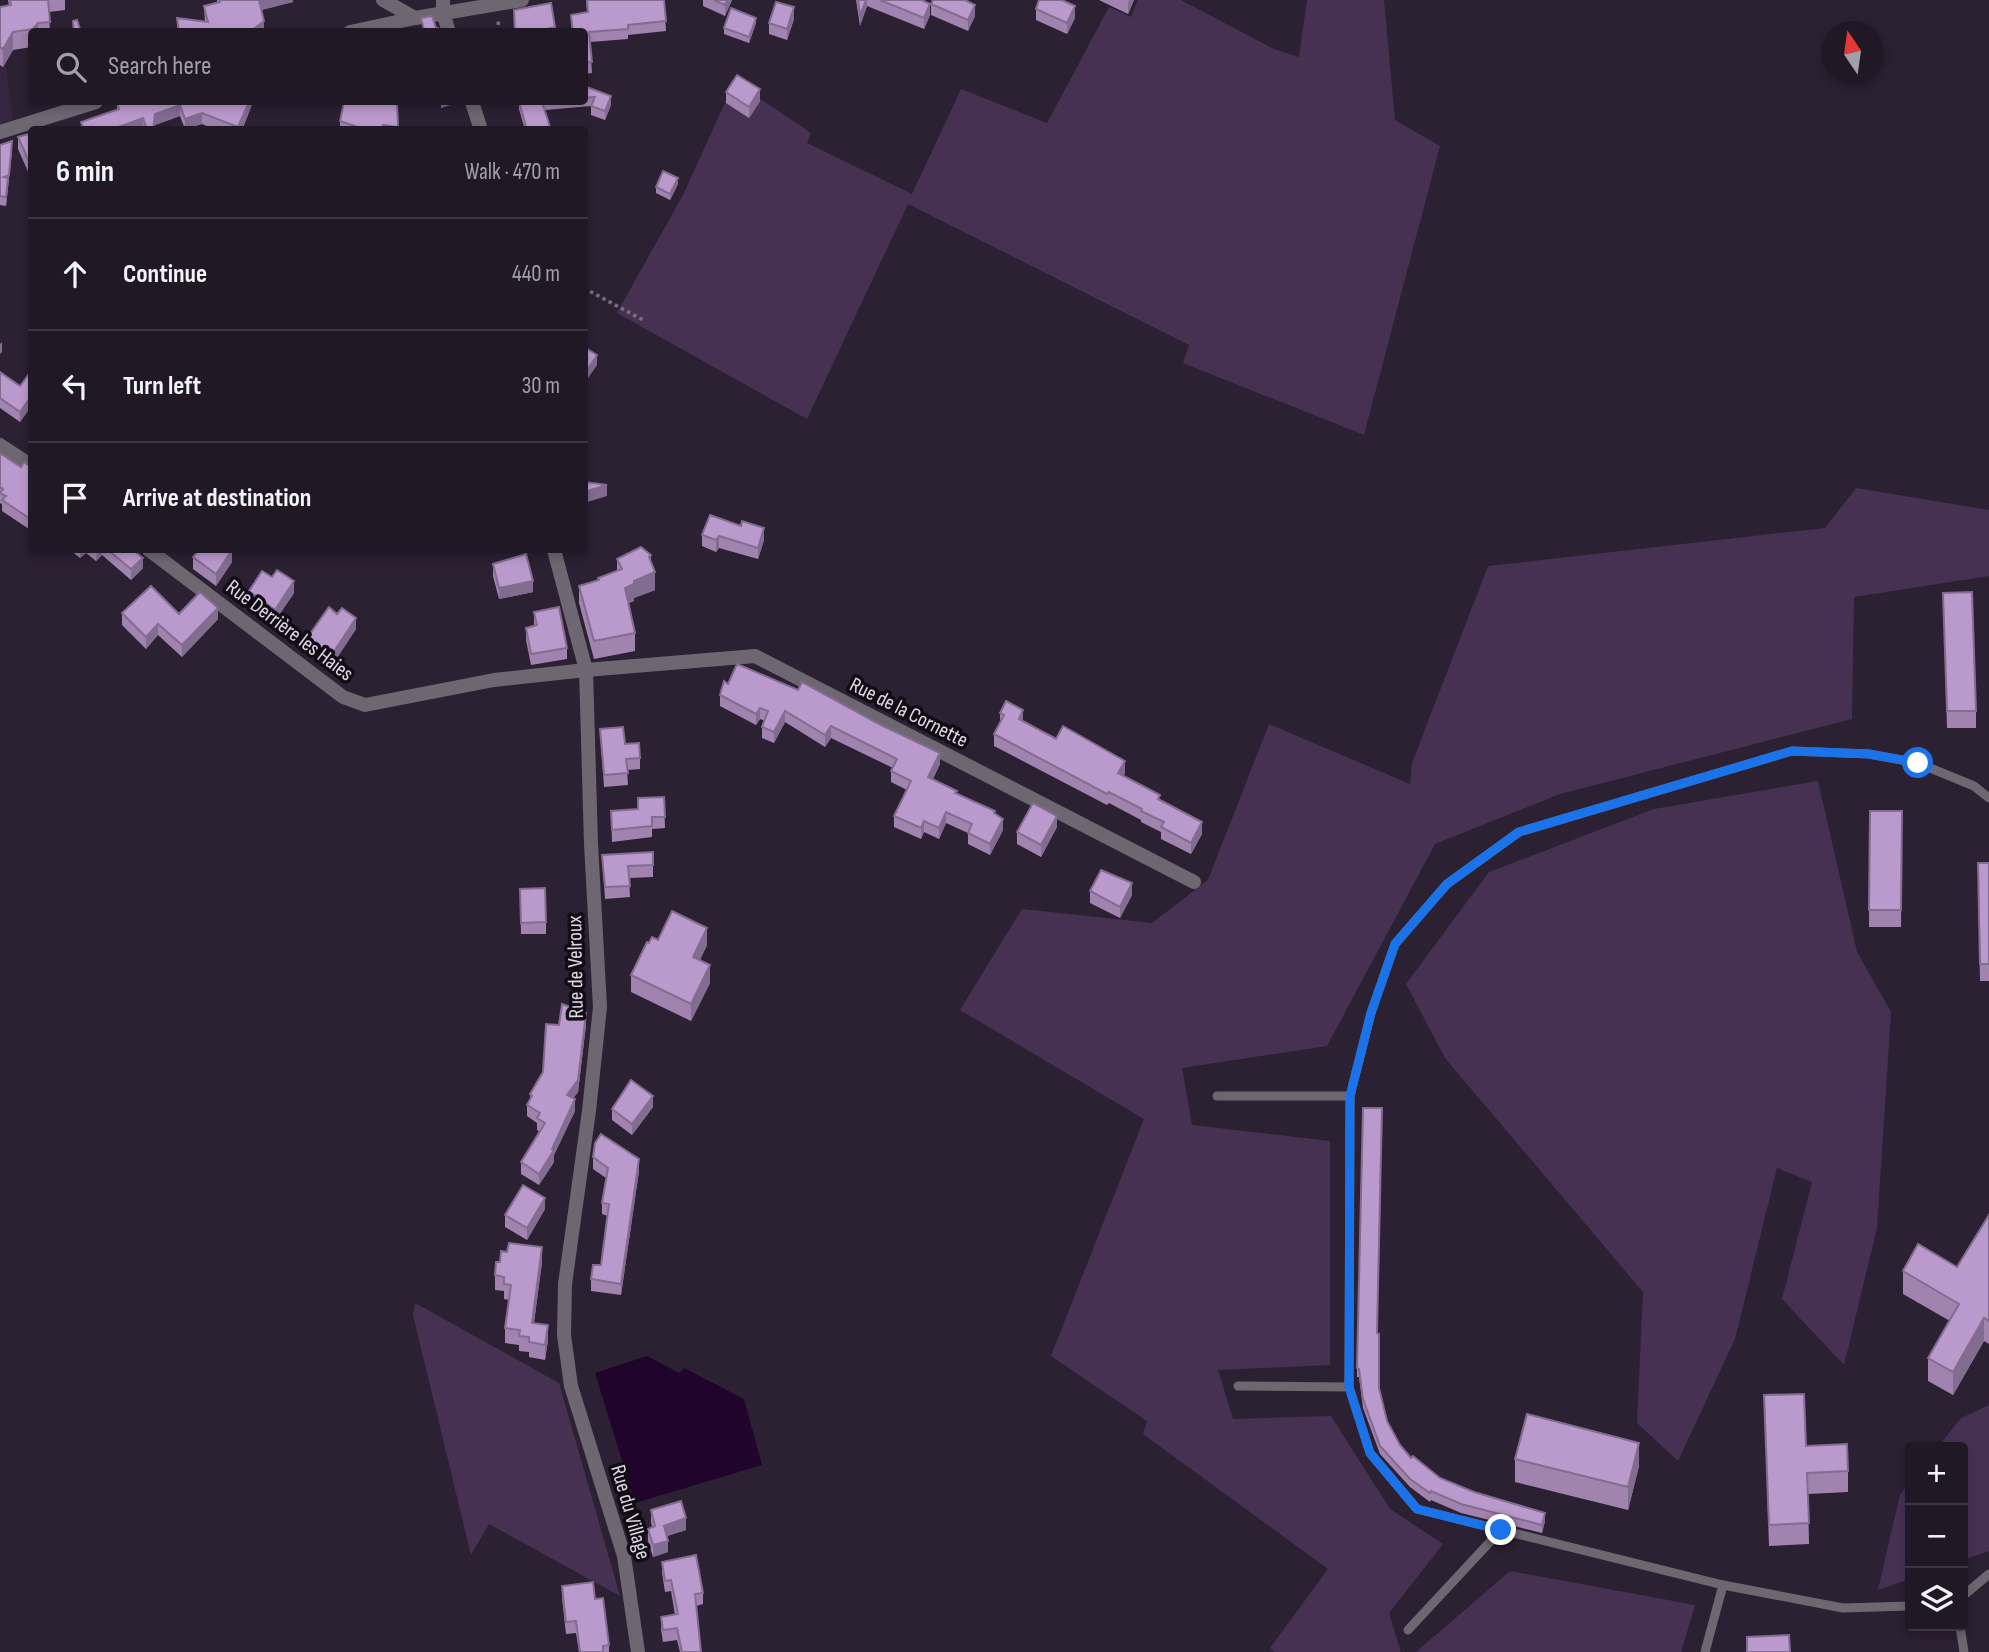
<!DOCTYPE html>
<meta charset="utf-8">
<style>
body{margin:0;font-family:"Sofia Sans Condensed",sans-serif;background:#2d2532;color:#f1f3f6}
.controls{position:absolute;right:21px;bottom:21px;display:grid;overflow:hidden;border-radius:7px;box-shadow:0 4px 10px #0003}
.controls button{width:63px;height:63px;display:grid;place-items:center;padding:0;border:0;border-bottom:2px solid #3e3743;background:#211826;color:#f1f3f6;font:35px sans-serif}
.compass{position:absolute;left:1821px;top:21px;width:63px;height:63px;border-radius:50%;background:#211826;box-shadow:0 4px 10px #0003;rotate:347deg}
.stop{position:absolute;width:21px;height:21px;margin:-16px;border:5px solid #1a73e8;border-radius:50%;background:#fff}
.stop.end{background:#1a73e8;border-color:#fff;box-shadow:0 2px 7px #0008}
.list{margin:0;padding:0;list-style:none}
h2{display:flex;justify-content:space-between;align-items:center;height:91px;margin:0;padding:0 28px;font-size:30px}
h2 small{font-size:23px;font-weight:400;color:#a2a0a7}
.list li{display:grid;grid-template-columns:46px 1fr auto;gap:21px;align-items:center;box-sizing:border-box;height:112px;padding:0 28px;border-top:2px solid #3e3743}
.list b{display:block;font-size:26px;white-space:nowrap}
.list em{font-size:23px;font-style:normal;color:#a2a0a7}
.icon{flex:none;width:38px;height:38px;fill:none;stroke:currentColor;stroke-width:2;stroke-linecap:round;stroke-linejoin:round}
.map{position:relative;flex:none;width:1989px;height:1652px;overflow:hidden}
.search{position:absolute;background:#211826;box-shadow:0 4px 10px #0003;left:28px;top:28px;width:560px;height:77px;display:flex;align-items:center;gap:18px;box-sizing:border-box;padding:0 24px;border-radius:7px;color:#a2a0a7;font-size:26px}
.panel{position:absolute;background:#211826;box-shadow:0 4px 10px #0003;left:28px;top:126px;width:560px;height:427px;border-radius:7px}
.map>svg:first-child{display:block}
</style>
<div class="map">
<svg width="1989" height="1652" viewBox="0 0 1989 1652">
<rect width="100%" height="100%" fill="#2c2033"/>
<path fill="#36253f" d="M0,19l13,103 -13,4z"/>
<g fill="#473153">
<path d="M1138,0h43l93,49 25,8 8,-57h77l11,120 45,26 -76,289 -181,-72 6,-18 -281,-141 -101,215 -190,-106 66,-118 41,-90 12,-22 75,50 -4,10 105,51 49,-105 86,34 62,-116 22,10z"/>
<path d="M1856,488l133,22v66l-135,21 -2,122 -292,75 -125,50 -108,202 -145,22 10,57 138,16v224l-112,5 15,49 98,-3 59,93 53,35 -54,69 12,39h-126l-5,-4 58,-79 -185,-135 4,-13 -96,-65 93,-237 -184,-109 62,-101 130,14 56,-43 61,-156 141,60 2,-21 76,-197 337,-38z"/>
<path d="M1818,781l39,171 34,60 -14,216 -33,137 -62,-66 30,-117 -35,-14 -42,171 -57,122 -41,-38 6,-131 -198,-234 -39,-74 83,-112 165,-63z"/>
<path d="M415,1303l144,80 61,213 -131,-72 -18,31 -58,-240z"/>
<path d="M1989,1405v146l-26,9v-113h-25l23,-29z"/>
<path d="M1910,1482v97l-32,11 22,-95z"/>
<path d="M1510,1571l185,34 -14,47h-265z"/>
</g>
<path fill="#20042c" d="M647,1356l32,17 5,-5 60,31 18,66 -127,38 -40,-130z"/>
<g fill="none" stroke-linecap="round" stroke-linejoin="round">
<g stroke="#786e7e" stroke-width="3.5" stroke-dasharray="3.5 3.5" stroke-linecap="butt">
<path d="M497,32l2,-13"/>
<path d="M584,288l59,32"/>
</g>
<g stroke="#6e6772" stroke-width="9">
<path d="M1217,1096h133"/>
<path d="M1238,1386l111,1"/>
<path d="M1963,1596l26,-22"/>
<path d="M1910,1606l-67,2 -120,-23 -306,-76 -47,-56 -21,-66 1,-291 21,-83 24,-69 52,-60 72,-52 273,-81 77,3 49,9 56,23 15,12"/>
<path d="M1960,1626l4,26"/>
<path d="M1408,1630l93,-100"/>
<path d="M1705,1652l18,-67"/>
</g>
<g stroke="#6e6772" stroke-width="14">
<path d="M383,0l32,18"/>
<path d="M443,0v13l6,19"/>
<path d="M350,32l65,-14 107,-18"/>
<path d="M472,102l9,28"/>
<path d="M0,132l96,-30"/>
<path d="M0,445l32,21"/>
<path d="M149,550l194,147 22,8 129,-25 92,-10 169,-14 439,226"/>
<path d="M554,550l32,120 5,174 9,163 -11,104 -24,173 -1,51 7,51 53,170 14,96"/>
</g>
</g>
<g fill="#a084af">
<path d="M8,0h57v10l-16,2 1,20h-18v15l-19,3 -10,17 -3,-2v-58l9,-1z"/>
<path d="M217,0h76v2l-32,8 3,11v11h-87v-14l28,4 -1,-16 13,-4z"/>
<path d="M586,0h78l2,31 -38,4v4l-38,3 2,31 -8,1v-42h-12l-1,-17 16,-3z"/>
<path d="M703,0h29l-7,16 -22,-10z"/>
<path d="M856,0h66l8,15 -6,14 -57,-23 -7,20z"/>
<path d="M1099,0h35l-6,14z"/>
<path d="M931,4l44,12 -7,15 -37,-16z"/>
<path d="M1036,9l39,9 -8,16 -31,-14z"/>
<path d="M514,10l41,17v5h-40z"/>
<path d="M794,19l-7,21 -18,-6v-11z"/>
<path d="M756,23l-7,20 -25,-9v-6z"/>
<path d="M584,86l27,19 -6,15 -14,-5v-9l-46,4 6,20h-26l-6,-21v-7h65z"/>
<path d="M726,92l34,9 -11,17 -23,-15z"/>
<path d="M121,102h132l-11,28h-25l-15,-6 -17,5 -5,-13 -25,9 -1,5h-11v-1l-3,1h-59v-8l36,-12v-7z"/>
<path d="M322,102h75l1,28h-58v-9l4,-18z"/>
<path d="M32,133l-2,43 -12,-27v-12z"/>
<path d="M0,145l12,6 -6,55 -6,-1z"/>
<path d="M678,184l-8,16 -14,-7v-6z"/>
<path d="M32,370v35l-12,17 -20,-14v-36l20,14z"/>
<path d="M0,453l21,14 11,1v63l-30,-20v-7l-2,-1z"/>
<path d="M702,535l62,5 -6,19 -39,-11 -3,4 -14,-6z"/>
<path d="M70,550h63l10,18 -12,12 -29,-25 -6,6 -10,-8 -6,5z"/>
<path d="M232,553v9l-16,24 -23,-17v-12z"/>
<path d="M617,559l34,4 4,27 -21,8v3l-6,2 7,30v18l-41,8 -15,-56v-17l19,-5 19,-10z"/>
<path d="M493,564l40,28 -34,7 -6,-23z"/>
<path d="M272,577l22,16 -19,28 -26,-18v-12z"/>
<path d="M1943,593l33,118v17h-29z"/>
<path d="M534,612l33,36v11l-36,6 -5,-25v-12l8,-2z"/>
<path d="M122,613l96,6 -36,38 -24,-22 -12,14 -24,-24z"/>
<path d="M356,629l-25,38 -5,1 -13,-10v-3l-6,-5v-12z"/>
<path d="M728,684l212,80 -7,15 24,14 38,20 8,17 -13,25 -22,-11v-11l-22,-10 -7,16 -15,-7 -3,7 -27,-12v-11l13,-26 -16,-8v-11l2,-3 -62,-30 -6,9 -40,-25 -11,21 -12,-5v-11l3,-6 -5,-2 -4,6 -36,-19v-11z"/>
<path d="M1000,713l23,8 102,52 -2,3 37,24 42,34 -11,20 -30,-15v-7l-20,-10v-2l-32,-17 -2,2 -113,-59v-12l6,-11z"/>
<path d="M600,729l25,15 15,14v11l-13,1 1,15 -24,2z"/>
<path d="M664,797l1,31 -13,1v8l-40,5 -1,-31 27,-2z"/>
<path d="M1870,811h32l-1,116h-32z"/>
<path d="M1057,827l-16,30 -24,-13v-12z"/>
<path d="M653,852v25l-24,1 1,19 -25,2 -3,-44z"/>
<path d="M1978,863h11v118h-9z"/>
<path d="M520,889l26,33v12h-25z"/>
<path d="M1090,891l42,4 -12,23 -30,-15z"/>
<path d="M658,940l49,5 -7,15 10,23 -19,38 -60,-29v-17l18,-32z"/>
<path d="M559,1025h27l-8,67 -5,6 2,13 -21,44v7l-15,23 -18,-11v-12l19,-30 -3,-2v-7l-10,-7v-11l3,-5v-6l13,-22z"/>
<path d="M653,1107l-21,28 -20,-15v-11z"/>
<path d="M593,1157l46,14 -18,124 -30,-4v-12l10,-14 7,-49 -6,-2v-11l4,-25 -13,-9z"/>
<path d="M545,1209l-18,31 -22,-13v-12z"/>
<path d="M1989,1215v129l-5,-3 -31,54 -25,-14v-23l22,-37 -47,-27v-23l54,-4z"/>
<path d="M542,1262l-8,61 14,17 -3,20 -16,-3v-5l-10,-1v-6l-14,-2v-15l4,-28 -5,-1v-8l-9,-1v-15z"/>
<path d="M1377,1333l2,55 8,33 13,24 11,13 29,20 105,43 -3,12 -81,-20 -30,-13 -1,2 -20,-15 -30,-33 -17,-46 -4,-31h-2v-9z"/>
<path d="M1764,1395l42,51 42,25v21l-40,2 1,50 -40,2z"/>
<path d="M1515,1459l124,7 -11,44 -113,-28z"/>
<path d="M651,1510l35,20 -19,6 1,16 -15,5 -5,-16v-12l4,-2 -1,-5z"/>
<path d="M662,1562l41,31v11l-7,2 5,46h-21l-3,-12 -14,2 -2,-13v-12l14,-2 -4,-24 -6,1 -3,-19z"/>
<path d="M562,1586l33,13 14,46v7h-30l-3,-19 -10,1 -4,-36z"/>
</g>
<g fill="#826c8f">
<path d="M258,0h35v2l-35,9z"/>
<path d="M727,0h5l-7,16v-11z"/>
<path d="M866,0h1v6l-7,20v-11z"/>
<path d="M1129,0h5l-6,14v-11z"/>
<path d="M930,4v11l-6,14v-11z"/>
<path d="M975,5v11l-7,15v-11z"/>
<path d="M1075,6v12l-8,16v-11z"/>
<path d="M794,7v12l-7,21v-11z"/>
<path d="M756,18v5l-7,20v-6z"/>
<path d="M264,21v11h-14z"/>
<path d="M38,23v9h-5v-3z"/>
<path d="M13,32v18l-10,17v-18z"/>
<path d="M760,89v12l-11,17v-11z"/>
<path d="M611,96v9l-6,15v-9z"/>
<path d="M249,102h4l-11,28h-4z"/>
<path d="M441,102h16v1l-16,5z"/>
<path d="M180,105v11l-25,9 -1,5h-1l2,-16z"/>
<path d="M202,113v11l-17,5v-10z"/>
<path d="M143,118v11l-25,1v-3z"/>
<path d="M12,141v10l-6,55v-9l-2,-11z"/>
<path d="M30,164h2v11l-2,1z"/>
<path d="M678,178v6l-8,16v-6z"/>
<path d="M2,342v10l-2,2v-10z"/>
<path d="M597,355v10l-13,19v-9z"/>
<path d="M32,395v10l-12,17v-10z"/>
<path d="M607,485v11l-23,7v-11z"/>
<path d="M764,528v12l-6,19v-11z"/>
<path d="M719,536v12l-3,4v-12z"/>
<path d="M80,550h6v3l-6,5z"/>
<path d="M97,550h5v5l-6,6z"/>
<path d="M229,550h4l-1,3v9l-16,24v-12z"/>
<path d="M651,555v17h4v18l-21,8v-17z"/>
<path d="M143,558v10l-12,12v-11z"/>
<path d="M294,581v12l-19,28v-11z"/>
<path d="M533,581v11l-34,7v-11z"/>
<path d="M634,584v17l-9,4v-17z"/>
<path d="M218,608v11l-36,38v-12z"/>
<path d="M356,618v11l-25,38v-11z"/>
<path d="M158,624v11l-12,14v-12z"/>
<path d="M760,708v11l-4,6v-11z"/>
<path d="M1023,710v12l-4,-3z"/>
<path d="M785,711v11l-11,21v-11z"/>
<path d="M831,726v12l-6,9v-12z"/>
<path d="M940,753v11l-12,24v-11z"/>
<path d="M1125,761v12l-7,12v-12z"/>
<path d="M946,812v11l-7,16v-11z"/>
<path d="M1057,816v11l-16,30v-12z"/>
<path d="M1003,819v11l-13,25v-11z"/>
<path d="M924,821v11l-3,7v-11z"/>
<path d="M1202,822v12l-11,20v-11z"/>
<path d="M1132,883v12l-12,23v-11z"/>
<path d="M707,928v17l-14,29v-17z"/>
<path d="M710,965v18l-19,38v-17z"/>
<path d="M586,1013v12l-8,67 -11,15v-12z"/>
<path d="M653,1096v11l-21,28v-11z"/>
<path d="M575,1099v12l-21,44v7l-15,23v-11z"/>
<path d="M639,1159v12l-18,124v-11z"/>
<path d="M545,1198v11l-18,31v-12z"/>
<path d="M542,1247v15l-10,75v-14z"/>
<path d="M1984,1318v23l-31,54v-23z"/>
<path d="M548,1325v15l-3,20v-15z"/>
<path d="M1639,1443v23l-11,44v-23z"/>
<path d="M1545,1513v8l-3,12v-8z"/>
<path d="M686,1518v12l-22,7v-11z"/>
<path d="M668,1541v11l-15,5v-12z"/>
</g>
<g fill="#ba9acc" stroke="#826c8f" stroke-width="2">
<path d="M10,0h38l2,22 -12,1 -5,6 -20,3 -10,17 -3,-2v-40l11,-2z"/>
<path d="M219,0h40l5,21 -14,11h-71l-2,-14 31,4 -4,-16 16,-4z"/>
<path d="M587,0h77l2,21 -38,4v4l-39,3 3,30 -8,1v-31h-11l-2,-17 17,-3z"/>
<path d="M714,0h13l-2,5z"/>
<path d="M858,0h8l-6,15z"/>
<path d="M880,0h42l8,4 -6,14z"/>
<path d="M933,0h32l10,5 -7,15 -37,-16z"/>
<path d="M1039,0h23l13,6 -8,17 -31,-14z"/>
<path d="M776,2l18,5 -7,22 -18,-6z"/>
<path d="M551,3l4,24 -21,5h-19l-1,-22z"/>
<path d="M731,8l25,10 -7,19 -25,-9z"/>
<path d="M432,16l4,12h2l1,4h-22l7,-2 -3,-12z"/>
<path d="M77,20l4,12h-7l-1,-11z"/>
<path d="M737,75l23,14 -11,18 -23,-15z"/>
<path d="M584,86l27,10 -6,15 -14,-5 4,-9 -11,1z"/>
<path d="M121,102h128l-11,25 -36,-14 -17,6 -5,-14 -25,9 -2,16h-6l-4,-12 -25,9 1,3h-35l-3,-8 38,-13 -2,-6z"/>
<path d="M344,102h53l1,25 -15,-2 -1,5h-16l-26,-9z"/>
<path d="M519,102h25h-2l9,28h-24z"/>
<path d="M32,133v31h-2l-12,-27z"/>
<path d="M12,141l-3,34 -5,2 4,1 -2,19 -6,-1v-51z"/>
<path d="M663,171l15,7 -8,16 -14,-7z"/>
<path d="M584,347l13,8 -13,20z"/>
<path d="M32,370v25l-12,17 -20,-14v-26l20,14z"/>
<path d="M0,453l21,14 3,-5 8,6v52l-30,-20 4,-4 -6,-3 3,-4 -3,-2z"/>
<path d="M584,482l23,3 -23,7z"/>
<path d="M710,515l31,11 1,-5 22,7 -6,20 -39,-12 -3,4 -14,-5z"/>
<path d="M641,547l10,8 -2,2 6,15 -21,9v3l-9,4 10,45 -41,8 -15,-55 20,-6 -1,-2 24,-9 -5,-10z"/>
<path d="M108,550h25l10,8 -12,11z"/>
<path d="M199,550h33l-16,24 -23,-17z"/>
<path d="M526,554l7,27 -34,7 -6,-24z"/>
<path d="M277,570l17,11 -19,29 -26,-19 13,-20 10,6z"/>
<path d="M151,586l28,28 21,-22 18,16 -36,37 -24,-21 -12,13 -24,-24z"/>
<path d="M1972,592l4,119h-29l-4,-118z"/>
<path d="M329,607l8,7 5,-6 14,10 -25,38h-5l-13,-9 1,-3 -7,-6z"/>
<path d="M559,607l8,41 -36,6 -5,-26 11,-3 -3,-13z"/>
<path d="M737,664l61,26 4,-8 79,43 59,28 -12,24 29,14 -2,2 40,18 -1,2 9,6 -13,25 -22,-11 4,-9 -26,-12 -7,16 -15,-7 -3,7 -27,-12 17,-35 -20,-10 6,-12 -66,-33 -6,9 -40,-24 -11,21 -12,-5 6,-16 -8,-3 -4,6 -36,-19 4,-14 4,3z"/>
<path d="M1006,701l17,9 -4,9 37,20 7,-13 62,35 -7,12 42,22 -2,4 44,23 -11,21 -30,-16 3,-5 -23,-11 1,-2 -33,-17 -2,2 -113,-60 10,-19 -4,-2z"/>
<path d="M623,727l2,17 14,-1 1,15 -14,1 2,14 -24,2 -4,-46z"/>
<path d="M664,797l1,20h-13v9l-40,4 -1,-19 27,-2v-11z"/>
<path d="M1033,803l24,13 -16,29 -24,-13z"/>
<path d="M1870,811h32l-1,99h-32z"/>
<path d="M653,852v13l-25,1 2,20 -25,1 -3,-32z"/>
<path d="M1978,863h11v101h-9z"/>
<path d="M1101,870l31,13 -12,24 -30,-16z"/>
<path d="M545,888l1,34 -25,1 -1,-34z"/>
<path d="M672,911l35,17 -14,29 17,8 -19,39 -60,-29 16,-33 2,1 3,-6 6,3z"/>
<path d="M562,1004l24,9 -8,67 -11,15 8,4 -23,50 2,1 -15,24 -18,-12 24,-39 -8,-5 3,-5 -13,-8 5,-9 -2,-2 13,-22 3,-48 13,1z"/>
<path d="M631,1080l22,16 -21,28 -20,-15z"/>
<path d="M1363,1108h19l-5,225 2,1v54l8,33 13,24 11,13 2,-2 27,22 34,14 71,21 -3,12 -81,-21 -30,-13 -1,2 -20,-14 -30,-33 -17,-47 -4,-30 -2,-1z"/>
<path d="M601,1134l38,25 -18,125 -30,-5 2,-14h8l8,-61 -7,-1 6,-35 -15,-11 2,-14z"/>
<path d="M523,1185l22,13 -18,30 -22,-13z"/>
<path d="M1989,1215v106l-5,-3 -31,54 -25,-14 31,-54 -56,-33 15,-27 39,23z"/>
<path d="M509,1243l33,4 -10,76 16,2 -3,20 -16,-3v-5l-10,-1 1,-6 -15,-2 6,-43 -7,-1v-7l-9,-2 1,-13h4l1,-11 6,1z"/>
<path d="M1804,1394l2,52 41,-2 1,27 -41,2 2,50 -40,2 -5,-130z"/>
<path d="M1527,1414l112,29 -11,44 -113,-28z"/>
<path d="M681,1501l5,17 -22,8 4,15 -15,4 -5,-16 7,-3 -4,-16z"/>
<path d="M696,1555l7,38 -8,1 6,58h-19l-5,-24 -14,2 -2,-13 17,-3 -7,-34 -6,1 -3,-19z"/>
<path d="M593,1582l2,17 8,-1 6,47 -6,1v6h-23l-4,-31 -10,1 -4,-36z"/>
<path d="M1789,1635l1,17h-43v-15z"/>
</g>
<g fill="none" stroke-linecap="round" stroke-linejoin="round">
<path stroke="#1a73e8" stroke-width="9" d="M1501,1530l-84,-21 -47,-56 -21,-66 1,-291 21,-83 24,-69 52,-60 72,-52 273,-81 77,3 49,9"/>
</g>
<g text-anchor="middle" stroke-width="7" stroke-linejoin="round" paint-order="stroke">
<g font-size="21" fill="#e0d8e5" stroke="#120c15">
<text transform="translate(290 630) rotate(37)" y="7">Rue Derrière les Haies</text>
<text transform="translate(909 712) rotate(27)" y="7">Rue de la Cornette</text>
<text transform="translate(575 967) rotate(-91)" y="7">Rue de Velroux</text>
<text transform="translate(631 1512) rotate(74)" y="7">Rue du Village</text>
</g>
</g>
</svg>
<div class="controls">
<button>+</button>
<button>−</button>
<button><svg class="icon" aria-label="layers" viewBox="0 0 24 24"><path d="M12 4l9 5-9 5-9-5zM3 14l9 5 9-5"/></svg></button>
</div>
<svg class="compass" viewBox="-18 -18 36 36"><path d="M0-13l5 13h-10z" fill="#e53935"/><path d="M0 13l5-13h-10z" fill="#a2a0a7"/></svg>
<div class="stop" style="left:1918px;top:763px"></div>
<div class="stop end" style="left:1501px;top:1530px"></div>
<div class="search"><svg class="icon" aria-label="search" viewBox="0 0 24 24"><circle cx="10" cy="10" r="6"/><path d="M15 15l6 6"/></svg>Search here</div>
<section class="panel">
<h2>6 min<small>Walk · 470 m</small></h2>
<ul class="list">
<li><svg class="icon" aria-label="ahead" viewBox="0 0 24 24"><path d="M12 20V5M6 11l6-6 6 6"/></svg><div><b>Continue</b></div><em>440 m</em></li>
<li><svg class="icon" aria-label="left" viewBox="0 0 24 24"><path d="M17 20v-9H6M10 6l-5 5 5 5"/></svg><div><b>Turn left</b></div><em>30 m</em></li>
<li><svg class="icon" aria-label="arrive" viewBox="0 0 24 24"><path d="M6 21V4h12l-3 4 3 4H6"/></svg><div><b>Arrive at destination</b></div></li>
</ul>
</section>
</div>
